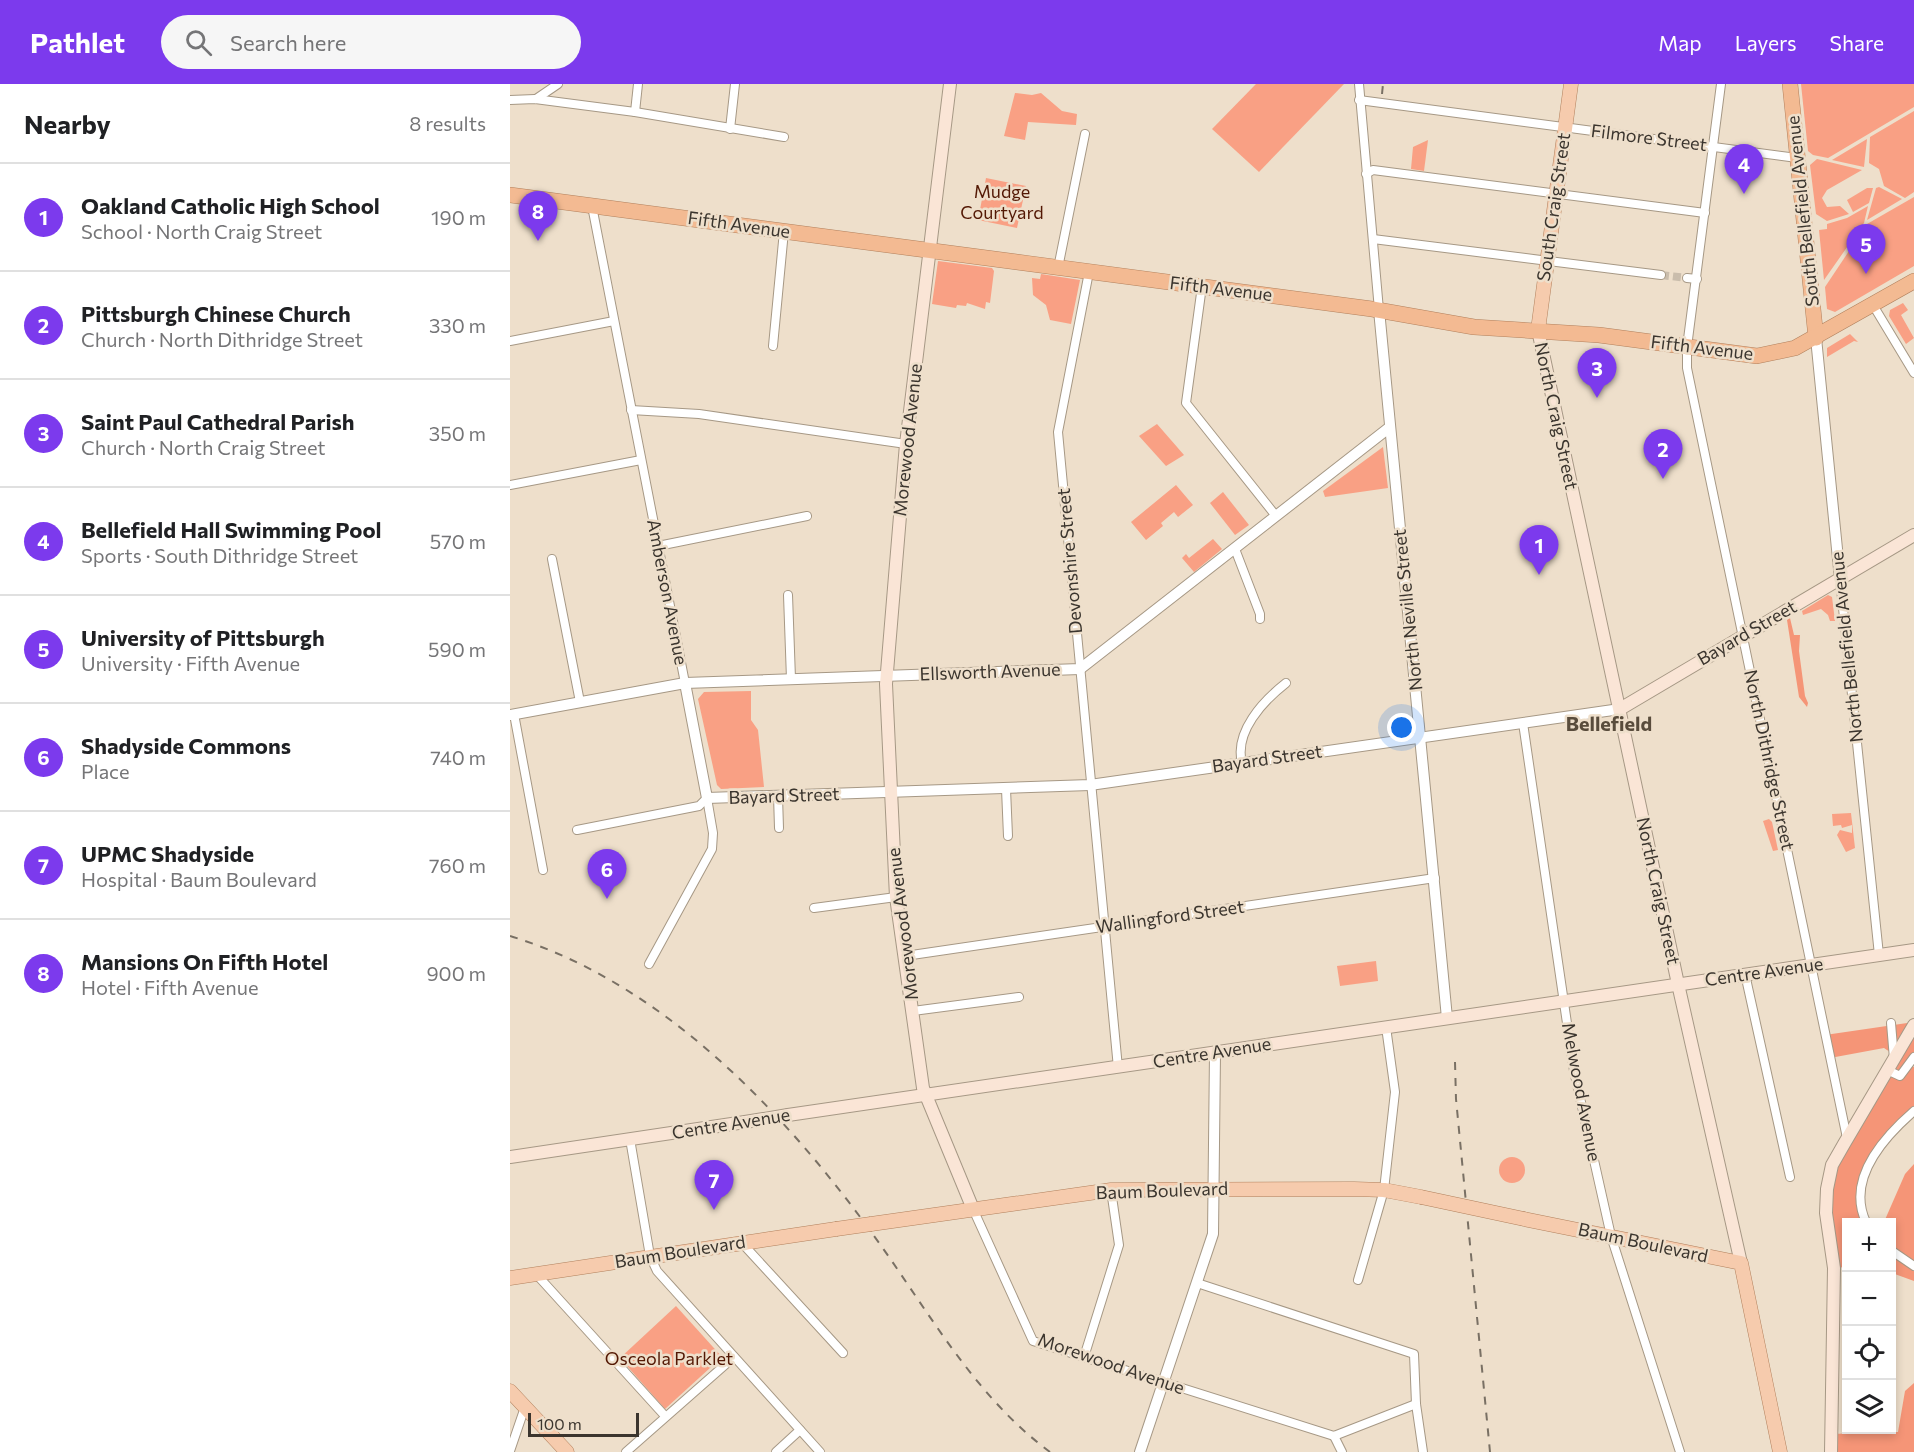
<!DOCTYPE html>
<meta charset="utf-8">
<style>
body{margin:0;font-family:Commissioner,sans-serif;background:#f6f6f6;color:#202124}
.controls{position:absolute;right:18px;bottom:18px;display:grid;overflow:hidden;border-radius:0px;box-shadow:0 3px 9px #0003}
.controls button{width:54px;height:54px;display:grid;place-items:center;padding:0;border:0;border-bottom:2px solid #e0e0e0;background:#fff;color:#202124;font:30px sans-serif}
.scale{position:absolute;left:18px;bottom:15px;width:111px;box-sizing:border-box;padding-left:6px;border:3px solid #3b352e;border-top:0;font-size:16px;line-height:21px;white-space:nowrap;color:#3b352e;-webkit-text-stroke:4px #eedfcb;paint-order:stroke}
.you{position:absolute;left:892px;top:644px;width:21px;height:21px;margin:-15px;border:4px solid #fff;border-radius:50%;background:#1a73e8;box-shadow:0 0 0 9px #1a73e833}
.badge{display:grid;place-items:center;width:39px;height:39px;border-radius:50%;background:#7c3aed;color:#fff;font-size:20px;font-weight:700}
.pin{position:absolute;translate:-50% -50px;filter:drop-shadow(0 2px 3px #0008)}
.pin::after{content:'';position:absolute;top:32px;width:21px;height:18px;background:inherit;clip-path:polygon(0 0,100% 0,50% 100%)}
.list{margin:0;padding:0;list-style:none}
h2{display:flex;justify-content:space-between;align-items:center;height:78px;margin:0;padding:0 24px;font-size:26px}
h2 small{font-size:20px;font-weight:400;color:#757577}
.list li{display:grid;grid-template-columns:39px 1fr auto;gap:18px;align-items:center;box-sizing:border-box;height:108px;padding:0 24px;border-top:2px solid #e0e0e0}
.list b{display:block;font-size:22px;white-space:nowrap}
.list p{margin:0;font-size:20px;white-space:nowrap;color:#757577}
.list em{font-size:20px;font-style:normal;color:#757577}
.icon{flex:none;width:33px;height:33px;fill:none;stroke:currentColor;stroke-width:2;stroke-linecap:round;stroke-linejoin:round}
.map{position:relative;flex:none;width:1404px;height:1368px;overflow:hidden}
header{display:flex;align-items:center;gap:36px;box-sizing:border-box;height:84px;padding:0 30px;background:#7c3aed;color:#fff}
header strong{font-size:28px}
nav{display:flex;gap:33px;margin-inline-start:auto;font-size:21px}
.search{width:420px;height:54px;background:#f6f6f6;display:flex;align-items:center;gap:15px;box-sizing:border-box;padding:0 21px;border-radius:33px;color:#757577;font-size:22px}
main{display:flex}
aside{flex:1;background:#fff}
.map>svg:first-child{display:block}
</style>
<header>
<strong>Pathlet</strong>
<div class="search"><svg class="icon" aria-label="search" viewBox="0 0 24 24"><circle cx="10" cy="10" r="6"/><path d="M15 15l6 6"/></svg>Search here</div>
<nav><a>Map</a><a>Layers</a><a>Share</a></nav>
</header>
<main>
<aside>
<h2>Nearby<small>8 results</small></h2>
<ul class="list">
<li><span class="badge">1</span><div><b>Oakland Catholic High School</b><p>School · North Craig Street</p></div><em>190 m</em></li>
<li><span class="badge">2</span><div><b>Pittsburgh Chinese Church</b><p>Church · North Dithridge Street</p></div><em>330 m</em></li>
<li><span class="badge">3</span><div><b>Saint Paul Cathedral Parish</b><p>Church · North Craig Street</p></div><em>350 m</em></li>
<li><span class="badge">4</span><div><b>Bellefield Hall Swimming Pool</b><p>Sports · South Dithridge Street</p></div><em>570 m</em></li>
<li><span class="badge">5</span><div><b>University of Pittsburgh</b><p>University · Fifth Avenue</p></div><em>590 m</em></li>
<li><span class="badge">6</span><div><b>Shadyside Commons</b><p>Place</p></div><em>740 m</em></li>
<li><span class="badge">7</span><div><b>UPMC Shadyside</b><p>Hospital · Baum Boulevard</p></div><em>760 m</em></li>
<li><span class="badge">8</span><div><b>Mansions On Fifth Hotel</b><p>Hotel · Fifth Avenue</p></div><em>900 m</em></li>
</ul>
</aside>
<div class="map">
<svg width="1404" height="1368" viewBox="0 0 1404 1368">
<rect width="100%" height="100%" fill="#eedfcb"/>
<g fill="#f9a084">
<path d="M746,0h88l-85,88 -47,-43z"/>
<path d="M1291,0h113v23l-86,51 -15,-3 -5,-4z"/>
<path d="M505,9l17,2 9,-2 21,18 15,3 -1,11 -48,-3 -3,18 -21,-4z"/>
<path d="M1404,27v81l-9,6 -21,-12 -5,-17 -10,-6 1,-26z"/>
<path d="M1357,55l-3,28 -32,-7z"/>
<path d="M918,56l-4,31 -13,-2 2,-22z"/>
<path d="M1307,75l45,11 -35,20 -5,8 5,9 13,-1 9,8 -22,7 -11,-7 -6,-49z"/>
<path d="M476,94l40,8 -9,42 -39,-8z"/>
<path d="M1369,103l23,12 -35,21 9,-32z"/>
<path d="M1357,104h6l-4,15 -16,9 -6,-12z"/>
<path d="M1404,113v69l-79,46 -8,-3 -2,-22 42,-63z"/>
<path d="M1358,122l-4,17 -40,57 -5,-50 8,-1v-5l20,-6z"/>
<path d="M428,177l54,7 2,3 -4,32 -4,-1 -1,7 -18,-6 -1,3 -9,-1 -1,3 -24,-4z"/>
<path d="M531,190l39,6 -9,44 -21,-4 -4,-15 -13,-10 -1,-17 8,1z"/>
<path d="M1393,219l5,7 -7,5 13,23 -8,6 -17,-28 1,-6z"/>
<path d="M1340,250l8,8 -4,-1 -27,16v-9z"/>
<path d="M647,340l27,31 -18,11 -27,-30z"/>
<path d="M873,363l5,41 -63,9 -2,-6z"/>
<path d="M666,401l17,20 -15,12 -4,-5 -13,11 2,3 -17,14 -15,-18z"/>
<path d="M713,408l26,33 -14,10 -25,-32z"/>
<path d="M703,455l9,10 -28,23 -12,-14 4,-4 3,4z"/>
<path d="M1318,511l4,2 3,24h-5l-2,-6 -7,-6 -18,6 -1,-4z"/>
<path d="M241,607v29l7,10 6,57 -43,2 -4,-4 -19,-86 6,-7z"/>
<path d="M1341,729l4,35 -9,4 -9,-17 3,-5 12,3v-8l-10,3 -1,-3 -8,1 -1,-12z"/>
<path d="M1259,735l3,3 6,28 -5,1 -10,-30z"/>
<path d="M866,877l2,20 -38,5 -3,-20z"/>
<circle cx="1002" cy="1086" r="13"/>
<path d="M166,1222l46,51 -57,52 -45,-51z"/>
</g>
<g fill="#f59577">
<path d="M1280,534l4,17h6l-1,16 6,45 3,7 -1,4 -8,-10 -12,-77z"/>
<path d="M1404,938v35l-5,7 5,3v46l-38,38 -15,43 5,28h-20v45l-12,1 -7,-79 66,-135 -9,-6 -54,10 -5,-23z"/>
<path d="M1404,1080v117l-22,-8v-51h-8l21,-48z"/>
<path d="M1404,1299v69h-83v-18l67,-2 7,-41z"/>
</g>
<g fill="none" stroke-linecap="round" stroke-linejoin="round">
<path stroke="#cabdac" stroke-width="8" stroke-dasharray="8 4" stroke-linecap="butt" d="M1151,191l26,3"/>
<g stroke="#a69885" stroke-width="10">
<g id="minor">
<path d="M849,0l20,226"/>
<path d="M1211,0l-34,263v21l160,770"/>
<path d="M26,15l22,-15"/>
<path d="M0,16l25,-1 100,13 149,25"/>
<path d="M849,16l438,58"/>
<path d="M125,28l3,-28"/>
<path d="M220,45l5,-45"/>
<path d="M856,90l7,-4 332,43"/>
<path d="M82,122l93,477"/>
<path d="M863,155l288,36"/>
<path d="M548,184l27,-134"/>
<path d="M579,188l-31,160 60,636"/>
<path d="M1177,194l10,1"/>
<path d="M692,202l-16,117 90,113"/>
<path d="M1363,221l41,68"/>
<path d="M0,257l104,-20"/>
<path d="M263,262l11,-115"/>
<path d="M121,326l68,4 207,30"/>
<path d="M0,401l131,-25"/>
<path d="M148,462l149,-30"/>
<path d="M725,465l25,65v5"/>
<path d="M42,475l28,143"/>
<path d="M1330,495l39,376"/>
<path d="M278,511l3,84"/>
<path d="M4,630l29,156"/>
<path d="M1013,639l51,348 37,165 69,216"/>
<path d="M732,679c-8,-31 21,-62 44,-80"/>
<path d="M496,705l2,47"/>
<path d="M268,712l1,32"/>
<path d="M67,746l122,-24 8,-8"/>
<path d="M304,824l82,-11"/>
<path d="M395,872l530,-78"/>
<path d="M139,880l63,-115 1,-16 -6,-35"/>
<path d="M1235,890l45,203"/>
<path d="M403,927l106,-14"/>
<path d="M1381,939l3,36"/>
<path d="M1377,986l13,6 14,-19"/>
<path d="M120,1055l20,117 7,15 163,181"/>
<path d="M463,1125l60,132 301,95 82,-32"/>
<path d="M1356,1138c-20,-43 18,-85 48,-111"/>
<path d="M231,1158l102,111"/>
<path d="M1382,1167l22,15"/>
<path d="M27,1191l128,141"/>
<path d="M848,1196l26,-90 11,-98 -9,-65"/>
<path d="M687,1199l217,71 2,50 7,48"/>
<path d="M574,1273l35,-112 -8,-55"/>
<path d="M824,1352l8,16"/>
<path d="M0,1367l15,-44"/>
<path d="M116,1368l108,-95"/>
<path d="M266,1368l24,-22"/>
</g>
</g>
<g stroke="#a69885" stroke-width="12">
<g id="tertiary">
<path d="M869,226l68,708"/>
<path d="M1306,254l24,241"/>
<path d="M175,599l22,115 383,-13 530,-76"/>
<path d="M0,631l175,-32 395,-14 310,-242"/>
<path d="M630,1368l73,-218 2,-181"/>
</g>
</g>
<g stroke="#a69885" stroke-width="14">
<g id="secondary">
<path d="M440,0l-44,360 -20,240 10,213 27,191 50,121"/>
<path d="M1028,246l140,654 63,279"/>
<path d="M1110,625l294,-174"/>
<path d="M278,1031l1126,-165"/>
<path d="M0,1073l235,-35"/>
<path d="M1321,1368l3,-184 -8,-55 1,-24 5,-24 12,-21 70,-119"/>
</g>
</g>
<g stroke="#b1805d" stroke-width="15">
<g id="primary">
<path d="M1028,246l33,-246"/>
<path d="M1014,1135l217,44 39,189"/>
<path d="M361,1140l240,-34 243,-1 30,1 37,7"/>
<path d="M0,1194l326,-49"/>
<path d="M0,1307l57,61"/>
</g>
</g>
<g stroke="#b1805d" stroke-width="16">
<g id="trunk">
<path d="M1280,0l26,254"/>
<path d="M0,111l862,114 102,18 125,8 158,21 38,-8 119,-67"/>
</g>
</g>
<use href="#minor" stroke="#fff" stroke-width="8"/>
<use href="#tertiary" stroke="#fff" stroke-width="10"/>
<use href="#secondary" stroke="#fae5d6" stroke-width="12"/>
<use href="#primary" stroke="#f6cbad" stroke-width="14"/>
<use href="#trunk" stroke="#f3ba92" stroke-width="15"/>
<g stroke="#797064" stroke-width="2" stroke-dasharray="8 8" stroke-linecap="butt">
<path d="M872,10l1,-10"/>
<path d="M0,852c160,49 286,188 379,321 48,69 92,144 161,195"/>
<path d="M945,978l1,37 34,353"/>
</g>
<g stroke="#a69885" stroke-width="14" stroke-linecap="butt">
<path id="secondary-bridge" d="M235,1038l43,-7"/>
</g>
<g stroke="#b1805d" stroke-width="15" stroke-linecap="butt">
<g id="primary-bridge">
<path d="M911,1113l103,22"/>
<path d="M326,1145l35,-5"/>
</g>
</g>
<use href="#secondary-bridge" stroke="#fae5d6" stroke-width="12"/>
<use href="#primary-bridge" stroke="#f6cbad" stroke-width="14"/>
</g>
<g text-anchor="middle" stroke-width="5" stroke-linejoin="round" paint-order="stroke">
<g font-size="18" fill="#3b352e" stroke="#eedfcb">
<text transform="translate(1139 54) rotate(7)" y="6">Filmore Street</text>
<text transform="translate(1044 123) rotate(-82)" y="6">South Craig Street</text>
<text transform="translate(1293 127) rotate(-96)" y="6">South Bellefield Avenue</text>
<text transform="translate(229 141) rotate(8)" y="6">Fifth Avenue</text>
<text transform="translate(711 205) rotate(7)" y="6">Fifth Avenue</text>
<text transform="translate(1192 264) rotate(7)" y="6">Fifth Avenue</text>
<text transform="translate(1046 332) rotate(78)" y="6">North Craig Street</text>
<text transform="translate(398 356) rotate(-84)" y="6">Morewood Avenue</text>
<text transform="translate(560 477) rotate(-95)" y="6">Devonshire Street</text>
<text transform="translate(157 508) rotate(79)" y="6">Amberson Avenue</text>
<text transform="translate(898 526) rotate(-96)" y="6">North Neville Street</text>
<text transform="translate(1237 549) rotate(-30)" y="6">Bayard Street</text>
<text transform="translate(1337 563) rotate(-96)" y="6">North Bellefield Avenue</text>
<text transform="translate(480 588) rotate(-2)" y="6">Ellsworth Avenue</text>
<text transform="translate(757 675) rotate(-8)" y="6">Bayard Street</text>
<text transform="translate(1259 676) rotate(78)" y="6">North Dithridge Street</text>
<text transform="translate(274 712) rotate(-2)" y="6">Bayard Street</text>
<text transform="translate(1148 807) rotate(78)" y="6">North Craig Street</text>
<text transform="translate(660 833) rotate(-8)" y="6">Wallingford Street</text>
<text transform="translate(393 840) rotate(-97)" y="6">Morewood Avenue</text>
<text transform="translate(1254 888) rotate(-8)" y="6">Centre Avenue</text>
<text transform="translate(702 969) rotate(-9)" y="6">Centre Avenue</text>
<text transform="translate(1071 1008) rotate(79)" y="6">Melwood Avenue</text>
<text transform="translate(221 1040) rotate(-9)" y="6">Centre Avenue</text>
<text transform="translate(652 1107) rotate(-2)" y="6">Baum Boulevard</text>
<text transform="translate(1133 1159) rotate(12)" y="6">Baum Boulevard</text>
<text transform="translate(170 1168) rotate(-9)" y="6">Baum Boulevard</text>
<text transform="translate(601 1280) rotate(19)" y="6">Morewood Avenue</text>
</g>
<g font-size="18" fill="#531804" stroke="#eedfcb">
<text x="492" y="114">Mudge<tspan x="492" dy="21">Courtyard</tspan></text>
<text x="159" y="1281">Osceola Parklet</text>
</g>
<g font-size="20" font-weight="bold" fill="#594c3c" stroke="#eedfcb">
<text x="1099" y="647">Bellefield</text>
</g>
</g>
</svg>
<div class="controls">
<button>+</button>
<button>−</button>
<button><svg class="icon" aria-label="locate" viewBox="0 0 24 24"><circle cx="12" cy="12" r="6"/><path d="M12 2v4M12 18v4M2 12h4M18 12h4"/></svg></button>
<button><svg class="icon" aria-label="layers" viewBox="0 0 24 24"><path d="M12 4l9 5-9 5-9-5zM3 14l9 5 9-5"/></svg></button>
</div>
<div class="scale">100 m</div>
<div class="you"></div>
<div class="pin badge" style="left:1029px;top:491px">1</div>
<div class="pin badge" style="left:1153px;top:395px">2</div>
<div class="pin badge" style="left:1087px;top:314px">3</div>
<div class="pin badge" style="left:1234px;top:110px">4</div>
<div class="pin badge" style="left:1356px;top:190px">5</div>
<div class="pin badge" style="left:97px;top:815px">6</div>
<div class="pin badge" style="left:204px;top:1126px">7</div>
<div class="pin badge" style="left:28px;top:157px">8</div>
</div>
</main>
